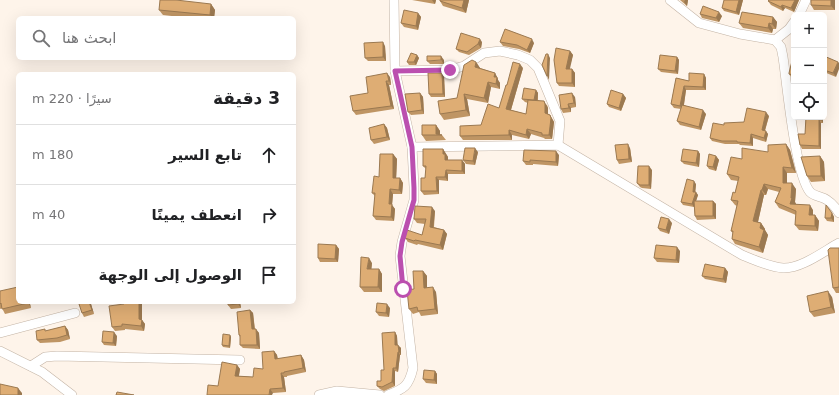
<!DOCTYPE html>
<html lang="ar">
<meta charset="utf-8">
<style>
body{margin:0;font-family:"DejaVu Sans","Noto Naskh Arabic",sans-serif;background:#f6f6f6;color:#202124;direction:rtl}
.controls{position:absolute;right:12px;top:12px;display:grid;overflow:hidden;border-radius:6px;box-shadow:0 4px 16px #0002}
.controls button{width:36px;height:36px;display:grid;place-items:center;padding:0;border:0;border-bottom:1px solid #e0e0e0;background:#fff;color:#202124;font:20px sans-serif}
.stop{position:absolute;width:12px;height:12px;margin:-9px;border:3px solid #bb4faf;border-radius:50%;background:#fff}
.stop.end{background:#bb4faf;border-color:#fff;box-shadow:0 1px 4px #0008}
.list{margin:0;padding:0;list-style:none}
h2{display:flex;justify-content:space-between;align-items:center;height:52px;margin:0;padding:0 16px;font-size:17px}
h2 small{font-size:13px;font-weight:400;color:#757577}
.list li{display:grid;grid-template-columns:26px 1fr auto;gap:12px;align-items:center;box-sizing:border-box;height:60px;padding:0 16px;border-top:1px solid #e0e0e0}
.list b{display:block;font-size:15px;white-space:nowrap}
.list em{font-size:13px;font-style:normal;color:#757577}
.icon{flex:none;width:22px;height:22px;fill:none;stroke:currentColor;stroke-width:2;stroke-linecap:round;stroke-linejoin:round}
.map{position:relative;flex:none;width:839px;height:395px;overflow:hidden;direction:ltr}
.search{position:absolute;background:#fff;box-shadow:0 4px 16px #0002;left:16px;top:16px;width:280px;height:44px;display:flex;align-items:center;gap:10px;box-sizing:border-box;padding:0 14px;border-radius:6px;color:#757577;font-size:15px}
.panel{position:absolute;background:#fff;box-shadow:0 4px 16px #0002;left:16px;top:72px;width:280px;height:232px;border-radius:6px;direction:rtl}
.map>svg:first-child{display:block}
</style>
<div class="map">
<svg width="839" height="395" viewBox="0 0 839 395">
<rect width="100%" height="100%" fill="#fef4ea"/>
<g fill="none" stroke-linecap="round" stroke-linejoin="round">
<g stroke="#c3b3a4" stroke-width="10">
<g id="minor">
<path d="M670,0l29,23 41,11 35,6 6,7 2,10c4,27 12,117 27,135 5,5 12,4 17,8 5,3 9,8 12,13"/>
<path d="M799,15l7,-15"/>
<path d="M775,40l14,-11 5,-7"/>
<path d="M395,71l55,-1 14,-4 20,-13 16,-2 18,4 12,5 8,8 22,53 -2,24"/>
<path d="M412,147l146,-2 184,110c13,5 27,12 41,13 18,1 41,-17 56,-25"/>
<path d="M0,333l75,-20"/>
<path d="M0,351l42,21 30,23"/>
<path d="M31,366l14,-9 12,-1 183,4"/>
<path d="M319,395l18,-4 43,4"/>
<path d="M388,395c16,-6 21,-9 25,-27l-13,-112 2,-14 12,-42v-13l-2,-40 -17,-76 -1,-71"/>
</g>
</g>
<use href="#minor" stroke="#fff" stroke-width="9"/>
</g>
<g fill="#bf9564">
<path d="M412,0h24l-1,4z"/>
<path d="M469,0l-3,13 -23,-7 -3,-5z"/>
<path d="M680,0h8l-1,6z"/>
<path d="M743,0l-4,15 -15,-4 -2,-3z"/>
<path d="M799,0l-5,12 -9,-4 -2,3 -12,-6 -3,-4z"/>
<path d="M811,0h24v10h-21l-3,-5z"/>
<path d="M211,4l4,6 -1,8h-25l-26,-3 -4,-5z"/>
<path d="M418,13l3,4 -3,13 -14,-3 -3,-4z"/>
<path d="M700,14l22,2 -3,6 -17,-4z"/>
<path d="M773,17l4,5 -1,7h-3l-1,4 -29,-5 -4,-5z"/>
<path d="M482,42l-1,6 -12,7 -10,-3 -3,-3z"/>
<path d="M500,42l34,1 -4,10 -11,-4 -16,-3z"/>
<path d="M385,46l1,15h-18l-3,-3z"/>
<path d="M570,51l3,4 -4,14h3l3,4v14l-16,-1 -2,-3z"/>
<path d="M794,53v25h-2l-3,-4z"/>
<path d="M417,55l2,3 -3,7h-7l-2,-3z"/>
<path d="M824,56l12,21 -12,-5z"/>
<path d="M677,57l2,3 -1,14 -17,-2 -3,-3z"/>
<path d="M444,60v4h-14l-3,-3z"/>
<path d="M476,62l4,6 15,5 3,6v1l2,3v6l-9,-2 -3,16 -21,-4 3,17 -26,4 -4,-6 17,-16z"/>
<path d="M523,68l-12,42 15,4 2,-11 -3,-1 -3,-3 14,-9 2,3v7l9,5 1,3v6l2,1 4,7 -2,17h-7l-1,-1 -13,-4 -2,5 -17,-4v5h-49l-3,-4 21,-11 18,-17 8,-23z"/>
<path d="M704,74l2,4v12h-20l-2,15 22,9 -5,16 -21,-5 -3,-4 4,-12 -7,-1 -3,-4 5,-26 13,3z"/>
<path d="M444,76l1,21h-14l-2,-3z"/>
<path d="M390,77l1,8h-2l5,24 -38,6 -3,-4 15,-18z"/>
<path d="M420,93l3,4 1,17 -13,1 -3,-3z"/>
<path d="M623,94l3,4 -5,13 -12,-4 -2,-3z"/>
<path d="M575,97l1,10 -5,1v4l-8,1 -2,-4z"/>
<path d="M769,116l-4,15 3,3 -2,8 -13,-4v8l-13,-1 -1,-1h-14l-13,-3 -2,-3 14,-13 20,-3z"/>
<path d="M806,117h17v6h-2v26h-19l-2,-4 5,-11z"/>
<path d="M384,124l3,4 3,12 -16,4 -3,-4z"/>
<path d="M436,125l4,6v4h2l4,5 -20,1 -4,-6z"/>
<path d="M786,144l4,6 6,23h-9v10l9,6 -1,13 1,2 17,6v5h2l4,6 -1,10 -19,-1 -4,-5 1,-10 -17,-7 -4,-6 4,-10 -11,-3 -2,6h-2l-6,27 3,1 4,6v1l3,5 -5,18 -28,-9 -3,-5 1,-6 -2,-2 6,-25 -2,-1 -4,-5 4,-7 3,-12 -7,-1 -4,-6 15,-15 26,-7z"/>
<path d="M630,148l2,14 -13,2 -2,-4z"/>
<path d="M443,149l5,8v3h14l3,4v10h-17v7l-9,-1v14l-15,1 -3,-4 4,-13 1,-9 -3,-3z"/>
<path d="M698,151l2,3 -1,13 -15,-3 -3,-3z"/>
<path d="M478,152l-3,13 -9,-1 -3,-4z"/>
<path d="M393,154l4,5 -1,19h4l3,5 -1,11h-9l-1,11 3,4 -1,12 -18,-1 -3,-4 2,-20 -3,-3 7,-16z"/>
<path d="M559,155l-1,11 -25,-2v1h-7l-3,-4z"/>
<path d="M716,156l3,4 -3,11 -7,-2 -2,-3z"/>
<path d="M820,156l4,6 1,19 -14,1 -4,-6z"/>
<path d="M652,170l-1,19 -9,-1 -2,-1 -3,-4z"/>
<path d="M696,184l-1,8 3,3 -2,6h17l3,3v15l-19,1 -2,-4 -1,-9 -11,-2 -2,-3z"/>
<path d="M435,211l-1,16 10,3 3,4 -4,16 -25,-6 -1,1 -9,-3 -3,-4 17,-3 3,-11 -8,-1 -3,-4z"/>
<path d="M832,213l2,4v5l-7,-1 -2,-3z"/>
<path d="M672,223l-3,11 -9,-3 -2,-3z"/>
<path d="M336,245l3,4 -1,13h-18l-2,-4z"/>
<path d="M839,248v45h-3l-3,-5z"/>
<path d="M680,251l-1,12 -22,-1 -3,-4z"/>
<path d="M372,263l-1,6h8l3,5v18h-18l-4,-5z"/>
<path d="M725,268l3,4 -2,11 -21,-4 -3,-3z"/>
<path d="M423,271l4,5v12l9,4 2,22 -17,2 -2,-4 -6,2 -4,-5 5,-20z"/>
<path d="M0,291l18,11h19l-7,2 1,4 -26,6 -3,-6 -2,1z"/>
<path d="M832,297l3,16 -21,4 -4,-5z"/>
<path d="M83,302h7l1,2 3,10 -10,3 -2,-4z"/>
<path d="M125,302h22v1h-5v17l3,4 -1,7 -19,-2v1l-10,1 -3,-4 12,-23z"/>
<path d="M228,302h12l1,6 -10,1 -3,-4z"/>
<path d="M390,308l-1,9 -10,-1 -3,-4z"/>
<path d="M250,310l3,3 2,16 4,4 1,16 -17,-1 -3,-3v-8l-1,-2z"/>
<path d="M65,326l3,4 2,9 -10,3 -20,1 -3,-3 9,-9z"/>
<path d="M395,332l2,4v9l4,3v7h-1l-2,17 -3,-1v15l-11,5 -4,-2 -3,-3 4,-5z"/>
<path d="M230,335l1,2 -1,11 -7,-1 -1,-2z"/>
<path d="M117,336l-1,10 -12,-1 -2,-3z"/>
<path d="M274,351l3,4 1,4 23,-4 3,5 2,12 -19,4v1h-3l2,15 -13,1 -55,-7 19,-21 3,4 -1,7 14,1 10,-8z"/>
<path d="M435,371l2,3v10l-11,-1 -3,-4z"/>
</g>
<g fill="#9b7951">
<path d="M432,0h4l-1,4z"/>
<path d="M464,0h5l-3,13 -4,-5z"/>
<path d="M685,0h3l-1,6 -3,-4z"/>
<path d="M739,0h4l-4,15 -3,-3z"/>
<path d="M795,0h4l-5,12 -3,-4z"/>
<path d="M831,0h4v10l-4,-4z"/>
<path d="M211,4l4,6 -1,8h-2l-2,-3z"/>
<path d="M782,5l3,3 -2,3 -2,-4z"/>
<path d="M719,12l3,4 -3,6 -3,-4z"/>
<path d="M418,13l3,4 -3,13 -2,-4z"/>
<path d="M773,17l4,5 -1,7 -4,-5z"/>
<path d="M769,23l4,6 -1,4 -4,-5z"/>
<path d="M480,39l2,3 -1,6 -3,-4z"/>
<path d="M532,39l2,4 -4,10 -3,-3z"/>
<path d="M383,42l2,4 1,15 -3,-4z"/>
<path d="M570,51l3,4 -4,18 -3,-4z"/>
<path d="M548,54l2,4 -1,22 -2,-4z"/>
<path d="M417,55l2,3 -3,7 -2,-3z"/>
<path d="M441,56l3,4v4l-3,-4z"/>
<path d="M677,57l2,3 -1,14 -3,-3z"/>
<path d="M476,62l4,6 -1,4 -4,-5z"/>
<path d="M838,62l1,1v6l-3,8 -3,-4z"/>
<path d="M520,64l3,4 -13,45 -4,-4z"/>
<path d="M572,69l3,4v14l-3,-4z"/>
<path d="M387,73l3,4 1,8 -2,-4z"/>
<path d="M442,73l2,3 1,21 -2,-3z"/>
<path d="M495,73l3,6v1l2,3v6l-4,-5 -2,-7z"/>
<path d="M704,74l2,4v12l-3,-3z"/>
<path d="M386,81l3,4 5,24 -3,-3z"/>
<path d="M488,82l3,5 -3,16 -4,-5z"/>
<path d="M684,86l2,4 -3,20 -3,-4z"/>
<path d="M536,90l2,3 -1,11 -3,-4z"/>
<path d="M420,93l3,4 1,17 -2,-4z"/>
<path d="M572,93l3,4 1,10 -2,-4z"/>
<path d="M464,94l3,5 3,17 -4,-6z"/>
<path d="M623,94l3,4 -5,13 -2,-3z"/>
<path d="M544,101l4,7v10l-3,-5z"/>
<path d="M568,104l3,4v4l-2,-4z"/>
<path d="M703,110l3,4 -5,16 -2,-3z"/>
<path d="M766,112l3,4 -5,17 -2,-3z"/>
<path d="M550,115l4,7 -2,17 -3,-4z"/>
<path d="M821,117h2v6l-2,-3z"/>
<path d="M819,120l2,3v26l-2,-3z"/>
<path d="M384,124l3,4 3,12 -3,-3z"/>
<path d="M436,125l4,6v4l-4,-1z"/>
<path d="M527,129l4,5 -2,5 -3,-4z"/>
<path d="M509,130l3,5v5l-3,-5z"/>
<path d="M766,131l2,3 -2,8 -2,-4z"/>
<path d="M751,134l2,4v8l-3,-3z"/>
<path d="M628,144l2,4 2,14 -3,-3z"/>
<path d="M786,144l4,6 6,23 -4,-5z"/>
<path d="M475,148l3,4 -3,13 -2,-4z"/>
<path d="M443,149l5,8v7l-3,-4 -2,-6z"/>
<path d="M556,151l3,4 -1,11 -2,-4z"/>
<path d="M698,151l2,3 -1,13 -3,-4z"/>
<path d="M393,154l4,5 -1,23 -3,-4z"/>
<path d="M716,156l3,4 -3,11 -3,-4z"/>
<path d="M820,156l4,6 1,19 -4,-5z"/>
<path d="M462,160l3,4v10l-3,-3z"/>
<path d="M649,166l3,4 -1,19 -2,-4z"/>
<path d="M783,167l4,6v15l-4,-5z"/>
<path d="M446,170l2,4v7l-3,-4z"/>
<path d="M436,177l3,3v14l-2,-3z"/>
<path d="M400,178l3,5 -1,11 -3,-4z"/>
<path d="M694,181l2,3 -1,11 -2,-3z"/>
<path d="M792,183l4,6 -1,13 1,2h-6z"/>
<path d="M764,184l4,5 -2,6 -4,-5z"/>
<path d="M390,189l3,5 -1,11 3,4 -1,12 -3,-4 -2,-13z"/>
<path d="M761,190l3,5 -7,31 -4,-5z"/>
<path d="M696,192l2,3 -4,12 -2,-3z"/>
<path d="M713,201l3,3v15l-3,-3z"/>
<path d="M810,205l3,5v10l-4,-5z"/>
<path d="M432,207l3,4 -2,20 -3,-4z"/>
<path d="M832,213l2,4v5l-3,-4z"/>
<path d="M815,215l4,6 -1,10 -3,-5z"/>
<path d="M669,219l3,4 -3,11 -3,-4z"/>
<path d="M761,223l4,6v1l3,5 -5,18 -4,-6 1,-19z"/>
<path d="M444,230l3,4 -4,16 -3,-5z"/>
<path d="M336,245l3,4 -1,13 -3,-3z"/>
<path d="M677,247l3,4 -1,12 -3,-3z"/>
<path d="M369,258l3,5 -1,11 -4,-5z"/>
<path d="M725,268l3,4 -2,11 -3,-4z"/>
<path d="M379,269l3,5v18l-4,-5z"/>
<path d="M423,271l4,5v17l-3,-5z"/>
<path d="M433,287l3,5 2,22 -3,-5z"/>
<path d="M828,291l4,6 3,16 -4,-6z"/>
<path d="M28,302h1l1,2 1,4z"/>
<path d="M89,302l2,2 3,10 -2,-4z"/>
<path d="M139,302h2l1,1v17l3,4 -1,7 -3,-5 -2,-7z"/>
<path d="M238,302h2l1,6 -3,-4z"/>
<path d="M387,304l3,4 -1,9 -3,-4z"/>
<path d="M250,310l3,3 2,20 -3,-4z"/>
<path d="M65,326l3,4 2,9 -3,-4z"/>
<path d="M256,329l3,4 1,16 -3,-4z"/>
<path d="M114,332l3,4 -1,10 -3,-3z"/>
<path d="M395,332l2,4 1,12 -3,-3z"/>
<path d="M230,335l1,2 -1,11 -1,-2z"/>
<path d="M398,345l3,3v7l-2,-3z"/>
<path d="M274,351l3,4 1,8 -3,-4z"/>
<path d="M398,352l2,3 -2,17 -2,-4z"/>
<path d="M301,355l3,5 2,12 -3,-4z"/>
<path d="M237,365l3,4 -2,11 -3,-4z"/>
<path d="M393,368l2,3v15l-3,-4z"/>
<path d="M435,371l2,3v10l-3,-4z"/>
<path d="M281,373l3,4 2,15 -3,-4z"/>
<path d="M18,388l4,5v2h-4z"/>
<path d="M270,389l3,4 -1,2h-3z"/>
</g>
<g fill="#dead74" stroke="#9b7951">
<path d="M160,0h16l35,4 -1,11 -51,-5z"/>
<path d="M440,0h24l-2,8 -22,-7z"/>
<path d="M724,0h15l-3,12 -14,-4z"/>
<path d="M769,0h26l-4,8 -9,-3 -1,2 -13,-6z"/>
<path d="M811,0h20v6l-20,-1z"/>
<path d="M703,6l16,6 -3,6 -16,-4z"/>
<path d="M404,10l14,3 -2,13 -15,-3z"/>
<path d="M742,12l31,5 -1,7 -3,-1 -1,5 -29,-5z"/>
<path d="M505,29l27,10 -5,11 -10,-5 -17,-3z"/>
<path d="M794,31v12l-2,-1z"/>
<path d="M461,33l19,6 -2,5 -11,8 -11,-3z"/>
<path d="M383,42v15l-18,1 -1,-15z"/>
<path d="M556,48l14,3 -4,18h6v14h-15l-3,-23z"/>
<path d="M411,53l6,2 -3,7h-7z"/>
<path d="M794,53v22l-5,-1v-1z"/>
<path d="M546,54h2l-1,22 -5,-11z"/>
<path d="M660,55l17,2 -2,14 -17,-2z"/>
<path d="M427,56h14v4l-14,1z"/>
<path d="M824,56l14,6 -5,11 -9,-3z"/>
<path d="M472,60l4,2 -1,5 20,6 -1,4h3l-1,7 -8,-2 -4,16 -20,-4 2,16 -26,4 -2,-13 19,-3 7,-33z"/>
<path d="M513,62l7,2 -14,45 20,5 2,-14 16,1 1,3v9l5,2 1,3 -2,17h-7v-2l-15,-4 -1,6 -17,-5v5l-49,1v-10l21,-1 7,-21 11,4 7,-23h1z"/>
<path d="M387,73l2,8h-3l5,25 -38,5 -3,-15 18,-3 -2,-16z"/>
<path d="M428,73h14l1,21h-14z"/>
<path d="M689,73l15,1 -1,13 -19,-1 -4,20 -9,-2 5,-26 13,3z"/>
<path d="M524,88l12,2 -2,10 -12,-1z"/>
<path d="M611,90l12,4 -4,14 -12,-4z"/>
<path d="M420,93l2,17 -14,2 -3,-18z"/>
<path d="M572,93l2,10 -6,1 1,4 -8,1 -2,-14z"/>
<path d="M682,105l21,5 -4,17 -22,-6z"/>
<path d="M747,108l19,4 -4,18 4,1 -2,7 -13,-4 -1,9 -13,-1v-1h-15l-12,-3 3,-15 11,2v-2l20,-1z"/>
<path d="M806,117h15v3h-2v26l-19,-1 -2,-11h7z"/>
<path d="M384,124l3,13 -16,3 -2,-12z"/>
<path d="M422,125h14v9l6,1h-20z"/>
<path d="M628,144l1,15 -12,1 -2,-15z"/>
<path d="M786,144l6,24 -9,-1v16h9l-1,15h1l-2,6 20,1 -1,10h6v11l-20,-1 1,-14 -21,-9 6,-14 -17,-4 -2,6h-1l-8,31 8,2 -1,5 4,2 -5,17 -27,-8 1,-8h-2l7,-30 -7,-1 2,-8 2,1 4,-16 -12,-3 4,-17 11,2v-11l26,4v-7z"/>
<path d="M465,148h10l-2,13 -10,-1z"/>
<path d="M423,149h20v5h2v6h17v11l-16,-1 -1,7h-9l1,14h-16v-13h4l1,-12h-3z"/>
<path d="M683,149l15,2 -2,12 -15,-2z"/>
<path d="M524,150l32,1v11l-26,-2v2l-7,-1z"/>
<path d="M380,154h13v24h7l-1,12 -9,-1 -1,15h3l-1,13 -18,-1 2,-23h-3l2,-17 5,1z"/>
<path d="M709,154l7,2 -3,11 -6,-1z"/>
<path d="M820,156l1,20h-14l-6,-19z"/>
<path d="M638,166h11v19h-9l-3,-2z"/>
<path d="M687,179l7,2 -1,11h3l-4,12 -11,-2z"/>
<path d="M694,201h19v15h-18z"/>
<path d="M826,205l6,8 -1,5h-6z"/>
<path d="M415,206l17,1 -2,20 14,3 -4,15 -25,-5 -1,1 -9,-3 2,-8 15,5 4,-16h-12z"/>
<path d="M661,217l8,2 -3,11 -8,-2z"/>
<path d="M318,244l18,1 -1,14 -17,-1z"/>
<path d="M656,245l21,2 -1,13 -22,-2z"/>
<path d="M830,248h9v39l-6,1 -5,-38z"/>
<path d="M361,257l8,1 -2,11h12l-1,18h-18z"/>
<path d="M705,264l20,4 -2,11 -21,-3z"/>
<path d="M413,271h10l1,17 9,-1 2,22 -17,2 -1,-4 -8,2 -2,-19 7,-1z"/>
<path d="M18,287v15h10v1l-26,6 -1,-6 -1,1v-13z"/>
<path d="M828,291l3,16 -21,5 -3,-16z"/>
<path d="M83,302h6l3,8 -10,3 -3,-9z"/>
<path d="M125,302h14v17l3,1 -1,6 -19,-2v2l-10,1 -3,-21 15,-2z"/>
<path d="M228,302h10v2l-10,1z"/>
<path d="M377,303l10,1 -1,9 -10,-1z"/>
<path d="M250,310l2,19h4l1,16h-17v-10h-1l-2,-23z"/>
<path d="M65,326l2,9 -10,3 -20,2 -1,-9 9,-2v2z"/>
<path d="M103,331l11,1 -1,11 -11,-1z"/>
<path d="M395,332v13h3l1,7h-1l-2,16h-3l-1,14 -10,5 -5,-1v-5h4v-11h3l-2,-37z"/>
<path d="M223,334l7,1 -1,11 -7,-1z"/>
<path d="M274,351l1,8 26,-4 2,13 -19,4v1h-3l2,15 -13,1 -1,6h-62l1,-10 10,1 4,-24 15,3 -2,11 18,1 1,-9 9,1 -1,-17z"/>
<path d="M424,370l11,1 -1,9 -11,-1z"/>
<path d="M0,384l18,4v7h-18z"/>
<path d="M117,392l17,3h-18z"/>
</g>
<g fill="none" stroke-linecap="round" stroke-linejoin="round">
<path stroke="#bb4faf" stroke-width="5" d="M403,289l-3,-33 2,-14 12,-42v-12l-2,-41 -17,-76 55,-1"/>
</g>
</svg>
<div class="controls">
<button>+</button>
<button>−</button>
<button><svg class="icon" aria-label="locate" viewBox="0 0 24 24"><circle cx="12" cy="12" r="6"/><path d="M12 2v4M12 18v4M2 12h4M18 12h4"/></svg></button>
</div>
<div class="stop" style="left:403px;top:289px"></div>
<div class="stop end" style="left:450px;top:70px"></div>
<div class="search"><svg class="icon" aria-label="search" viewBox="0 0 24 24"><circle cx="10" cy="10" r="6"/><path d="M15 15l6 6"/></svg>ابحث هنا</div>
<section class="panel">
<h2>3 دقيقة<small>سيرًا · 220 m</small></h2>
<ul class="list">
<li><svg class="icon" aria-label="ahead" viewBox="0 0 24 24"><path d="M12 20V5M6 11l6-6 6 6"/></svg><div><b>تابع السير</b></div><em>180 m</em></li>
<li><svg class="icon" aria-label="right" viewBox="0 0 24 24"><path d="M7 20v-9h11M14 6l5 5-5 5"/></svg><div><b>انعطف يمينًا</b></div><em>40 m</em></li>
<li><svg class="icon" aria-label="arrive" viewBox="0 0 24 24"><path d="M6 21V4h12l-3 4 3 4H6"/></svg><div><b>الوصول إلى الوجهة</b></div></li>
</ul>
</section>
</div>
